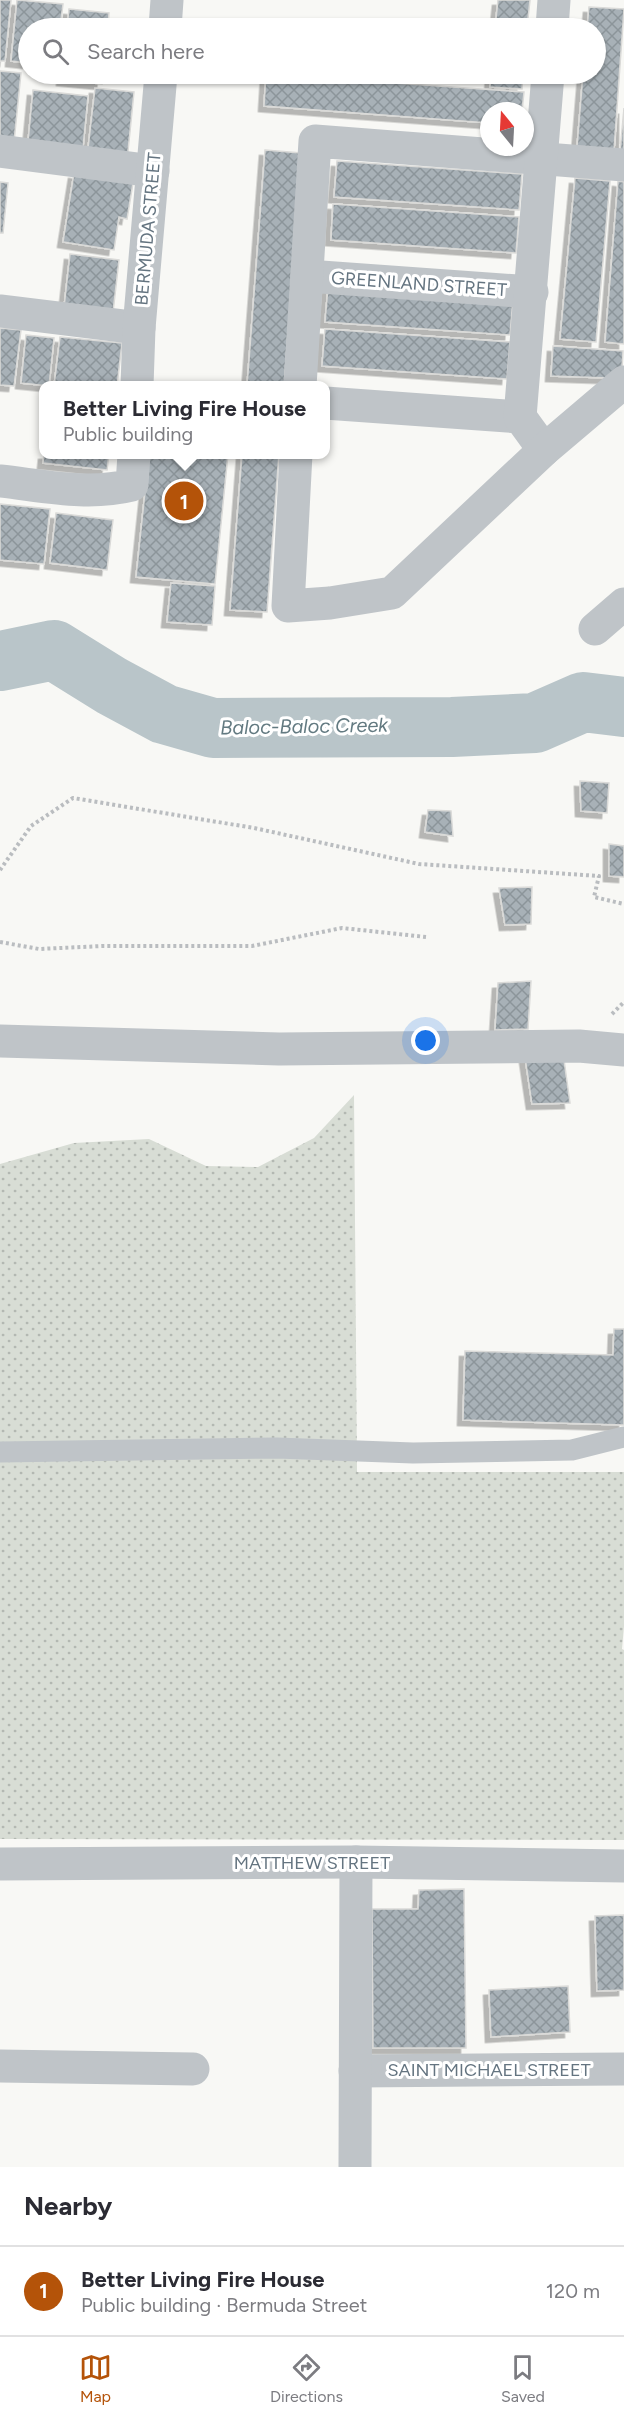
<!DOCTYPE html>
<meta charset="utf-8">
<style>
body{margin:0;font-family:Figtree,sans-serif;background:#f2f2f3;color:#2b2b33}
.compass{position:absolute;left:480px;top:102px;width:54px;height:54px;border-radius:50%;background:#fff;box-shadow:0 2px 4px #0004;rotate:342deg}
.you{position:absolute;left:426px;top:1041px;width:21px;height:21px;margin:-15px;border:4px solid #fff;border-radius:50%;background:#1a73e8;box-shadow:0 0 0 9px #1a73e833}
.badge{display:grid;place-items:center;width:39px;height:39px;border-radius:50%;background:#b45309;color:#fff;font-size:20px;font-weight:700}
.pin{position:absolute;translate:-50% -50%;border:3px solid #fff;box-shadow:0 2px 6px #0006}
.popup{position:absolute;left:39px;top:381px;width:291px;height:78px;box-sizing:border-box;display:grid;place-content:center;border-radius:12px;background:#fff;filter:drop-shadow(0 2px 4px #0005);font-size:20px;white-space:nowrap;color:#7c7c81}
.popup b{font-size:22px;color:#2b2b33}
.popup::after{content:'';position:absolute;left:50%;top:100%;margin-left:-12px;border:12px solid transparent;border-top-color:#fff}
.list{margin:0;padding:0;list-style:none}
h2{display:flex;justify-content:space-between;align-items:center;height:78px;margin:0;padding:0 24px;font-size:26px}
h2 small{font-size:20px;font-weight:400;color:#7c7c81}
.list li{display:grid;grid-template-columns:39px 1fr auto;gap:18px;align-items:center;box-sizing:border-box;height:90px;padding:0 24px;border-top:2px solid #e1e1e2}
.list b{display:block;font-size:22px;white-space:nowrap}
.list p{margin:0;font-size:20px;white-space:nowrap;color:#7c7c81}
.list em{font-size:20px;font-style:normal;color:#7c7c81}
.icon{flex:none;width:33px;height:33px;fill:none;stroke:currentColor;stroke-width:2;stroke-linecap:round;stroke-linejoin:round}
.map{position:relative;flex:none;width:624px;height:2167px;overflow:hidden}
.search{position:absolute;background:#fff;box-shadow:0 2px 4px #0004;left:18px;right:18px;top:18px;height:66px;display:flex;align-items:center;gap:15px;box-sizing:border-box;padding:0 21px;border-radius:33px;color:#7c7c81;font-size:22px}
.sheet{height:168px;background:#fff}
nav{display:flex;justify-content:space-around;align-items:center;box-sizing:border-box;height:84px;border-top:2px solid #e1e1e2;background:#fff;font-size:16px;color:#7c7c81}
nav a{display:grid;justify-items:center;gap:3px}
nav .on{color:#b45309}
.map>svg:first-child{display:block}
</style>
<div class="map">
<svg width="624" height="2167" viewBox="0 0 624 2167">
<defs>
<pattern id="grass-dots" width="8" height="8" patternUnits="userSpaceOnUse" patternTransform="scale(1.5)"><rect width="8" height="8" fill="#d8ddd5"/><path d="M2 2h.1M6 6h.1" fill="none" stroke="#b3b8b2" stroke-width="1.8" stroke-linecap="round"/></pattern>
<pattern id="building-cross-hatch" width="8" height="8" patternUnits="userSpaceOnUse" patternTransform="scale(1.5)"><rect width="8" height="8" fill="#a8b1b7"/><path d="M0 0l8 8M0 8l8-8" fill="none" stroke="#8c959a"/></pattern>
<filter id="shadow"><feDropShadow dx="-5.5" dy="5.5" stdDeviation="0" flood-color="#0004"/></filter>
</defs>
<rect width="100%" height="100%" fill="#f8f8f5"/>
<path fill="url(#grass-dots)" d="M354,1095l3,377h267v154l-2,23 2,1v190l-624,-1v-675l74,-21 75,-4 57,27 52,1 56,-29z"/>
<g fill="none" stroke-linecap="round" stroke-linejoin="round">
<path stroke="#b9c5c9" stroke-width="60" d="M0,661l54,-11 58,36 52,28 49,14 239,-1 83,-4 48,-21 41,5"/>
</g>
<g fill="url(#building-cross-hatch)" stroke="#dadad8" stroke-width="1.5" filter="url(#shadow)">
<path d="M0,0h11l-6,61h-5z"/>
<path d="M17,0l46,4 -3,24h-32v35l-17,-2z"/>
<path d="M498,0h32l-3,28h-32z"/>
<path d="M589,7l35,2 -10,141 -37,-3 6,-73h13v-46h-9z"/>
<path d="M69,9l40,4 -1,15h-41z"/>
<path d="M0,71l21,2 -7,69 -14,-1z"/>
<path d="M63,74h40l-1,10 -40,-4z"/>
<path d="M266,74l258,18 -2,19h-33v12l-225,-17z"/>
<path d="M491,74h32l-1,15 -32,-2z"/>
<path d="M95,88l39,4 -7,69 -40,-4z"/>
<path d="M33,90l55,6 -6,62 -55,-6z"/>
<path d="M624,108v44h-4z"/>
<path d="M265,150l36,3 -17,233h-37z"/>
<path d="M337,161l185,13 -3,36 -185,-13z"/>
<path d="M74,173l59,10 -6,36 -8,-2 -5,33 -51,-8z"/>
<path d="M575,178l35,3 -14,161 -36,-3z"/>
<path d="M618,181l6,1v162l-19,-2z"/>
<path d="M0,182l8,1 -5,50h-3z"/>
<path d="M333,204l186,13 -3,36 -185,-13z"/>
<path d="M70,254l49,6 -7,61 -49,-5z"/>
<path d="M328,287l185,12 -3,36 -185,-13z"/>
<path d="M0,328l21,2 -7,56 -14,-1z"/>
<path d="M325,329l185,13 -3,37 -185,-13z"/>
<path d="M26,335l28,3 -5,48 -28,-3z"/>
<path d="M60,337l62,6 -5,43h-63z"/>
<path d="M553,346l70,5 -1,17 -13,10 -58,-2z"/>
<path d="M44,454h65l-2,16 -64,-7z"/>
<path d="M149,454h79l-13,130 -79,-7z"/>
<path d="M242,454h37l-12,158 -37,-2z"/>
<path d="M0,504l50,5 -6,55 -44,-4z"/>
<path d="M56,513l57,7 -6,50 -57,-7z"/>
<path d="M171,583l44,3 -3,39 -45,-3z"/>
<path d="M580,781l29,2 -2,30 -26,-2z"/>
<path d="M428,810l23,1 2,25 -28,-4z"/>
<path d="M609,844l15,2v31l-15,-1z"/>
<path d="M532,887l-1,37 -26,1 -6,-37z"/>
<path d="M531,981l-3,48 -33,1 3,-47z"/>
<path d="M525,1057l39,3 6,43 -38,1z"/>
<path d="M614,1329h10v96l-161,-5 2,-69 148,4z"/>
<path d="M464,1889l2,159h-93l-1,-139h46l1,-19z"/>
<path d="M624,1915v75l-27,1 -2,-75z"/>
<path d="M568,1986l2,46 -79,5 -2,-47z"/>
</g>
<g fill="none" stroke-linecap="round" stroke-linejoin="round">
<g stroke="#babdc0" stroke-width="4" stroke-dasharray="3 3" stroke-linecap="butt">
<path d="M0,870l31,-44 42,-28 181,30 165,36 180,12 -5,21 30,7"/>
<path d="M0,942l39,7 64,-3h149l90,-18 84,9"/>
<path d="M612,1014l12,-12"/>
</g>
<path stroke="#bfc4c8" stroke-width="21" d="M0,1452l277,-4 136,5 159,-3 52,-13"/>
<g stroke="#bfc4c8" stroke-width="33">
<path d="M165,28l2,-28"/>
<path d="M552,28l2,-28"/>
<path d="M0,151l153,20"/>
<path d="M307,276l225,16"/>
<path d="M0,311l139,17"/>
<path d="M137,386l2,-58 22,-254"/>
<path d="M300,386l15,-245 309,24"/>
<path d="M325,403l195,14"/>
<path d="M544,450l-24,-33 28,-343"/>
<path d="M296,454l-8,152 42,-3 62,-10 152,-143 80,-68"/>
<path d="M0,481c45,5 88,15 132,4l2,-31"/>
<path d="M595,629l29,-25"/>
<path d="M0,1041l279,8 300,-3 45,4"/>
<path d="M0,1864l356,-2 268,4"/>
<path d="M0,2066l193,3"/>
<path d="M355,2071l269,-2"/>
<path d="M355,2167l1,-305"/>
</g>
</g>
<g text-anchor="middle" stroke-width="6" stroke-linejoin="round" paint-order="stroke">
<g font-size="18" fill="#647480" stroke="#fff">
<text transform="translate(148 229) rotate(-85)" y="6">BERMUDA STREET</text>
<text transform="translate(419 284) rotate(4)" y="6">GREENLAND STREET</text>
<text x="312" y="1869">MATTHEW STREET</text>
<text x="489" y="2076">SAINT MICHAEL STREET</text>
</g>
<g font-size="20" font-style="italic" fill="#637a81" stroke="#fff">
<text transform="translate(304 726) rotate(-1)" y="7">Baloc-Baloc Creek</text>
</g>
</g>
</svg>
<svg class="compass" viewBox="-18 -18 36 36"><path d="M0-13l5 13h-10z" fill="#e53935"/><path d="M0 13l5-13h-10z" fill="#7c7c81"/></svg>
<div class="you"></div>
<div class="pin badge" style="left:184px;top:501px">1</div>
<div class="popup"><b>Better Living Fire House</b>Public building</div>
<div class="search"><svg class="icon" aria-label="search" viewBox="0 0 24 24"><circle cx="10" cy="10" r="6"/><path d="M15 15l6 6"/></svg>Search here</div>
</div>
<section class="sheet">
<h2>Nearby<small></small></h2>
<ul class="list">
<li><span class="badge">1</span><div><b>Better Living Fire House</b><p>Public building · Bermuda Street</p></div><em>120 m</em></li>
</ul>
</section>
<nav>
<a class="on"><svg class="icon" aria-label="map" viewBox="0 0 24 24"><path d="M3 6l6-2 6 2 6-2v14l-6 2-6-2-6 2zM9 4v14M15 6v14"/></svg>Map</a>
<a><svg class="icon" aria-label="directions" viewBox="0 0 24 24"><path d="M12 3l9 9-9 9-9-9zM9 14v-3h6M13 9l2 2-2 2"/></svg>Directions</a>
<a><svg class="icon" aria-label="saved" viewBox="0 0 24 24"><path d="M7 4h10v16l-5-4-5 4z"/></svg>Saved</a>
</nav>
